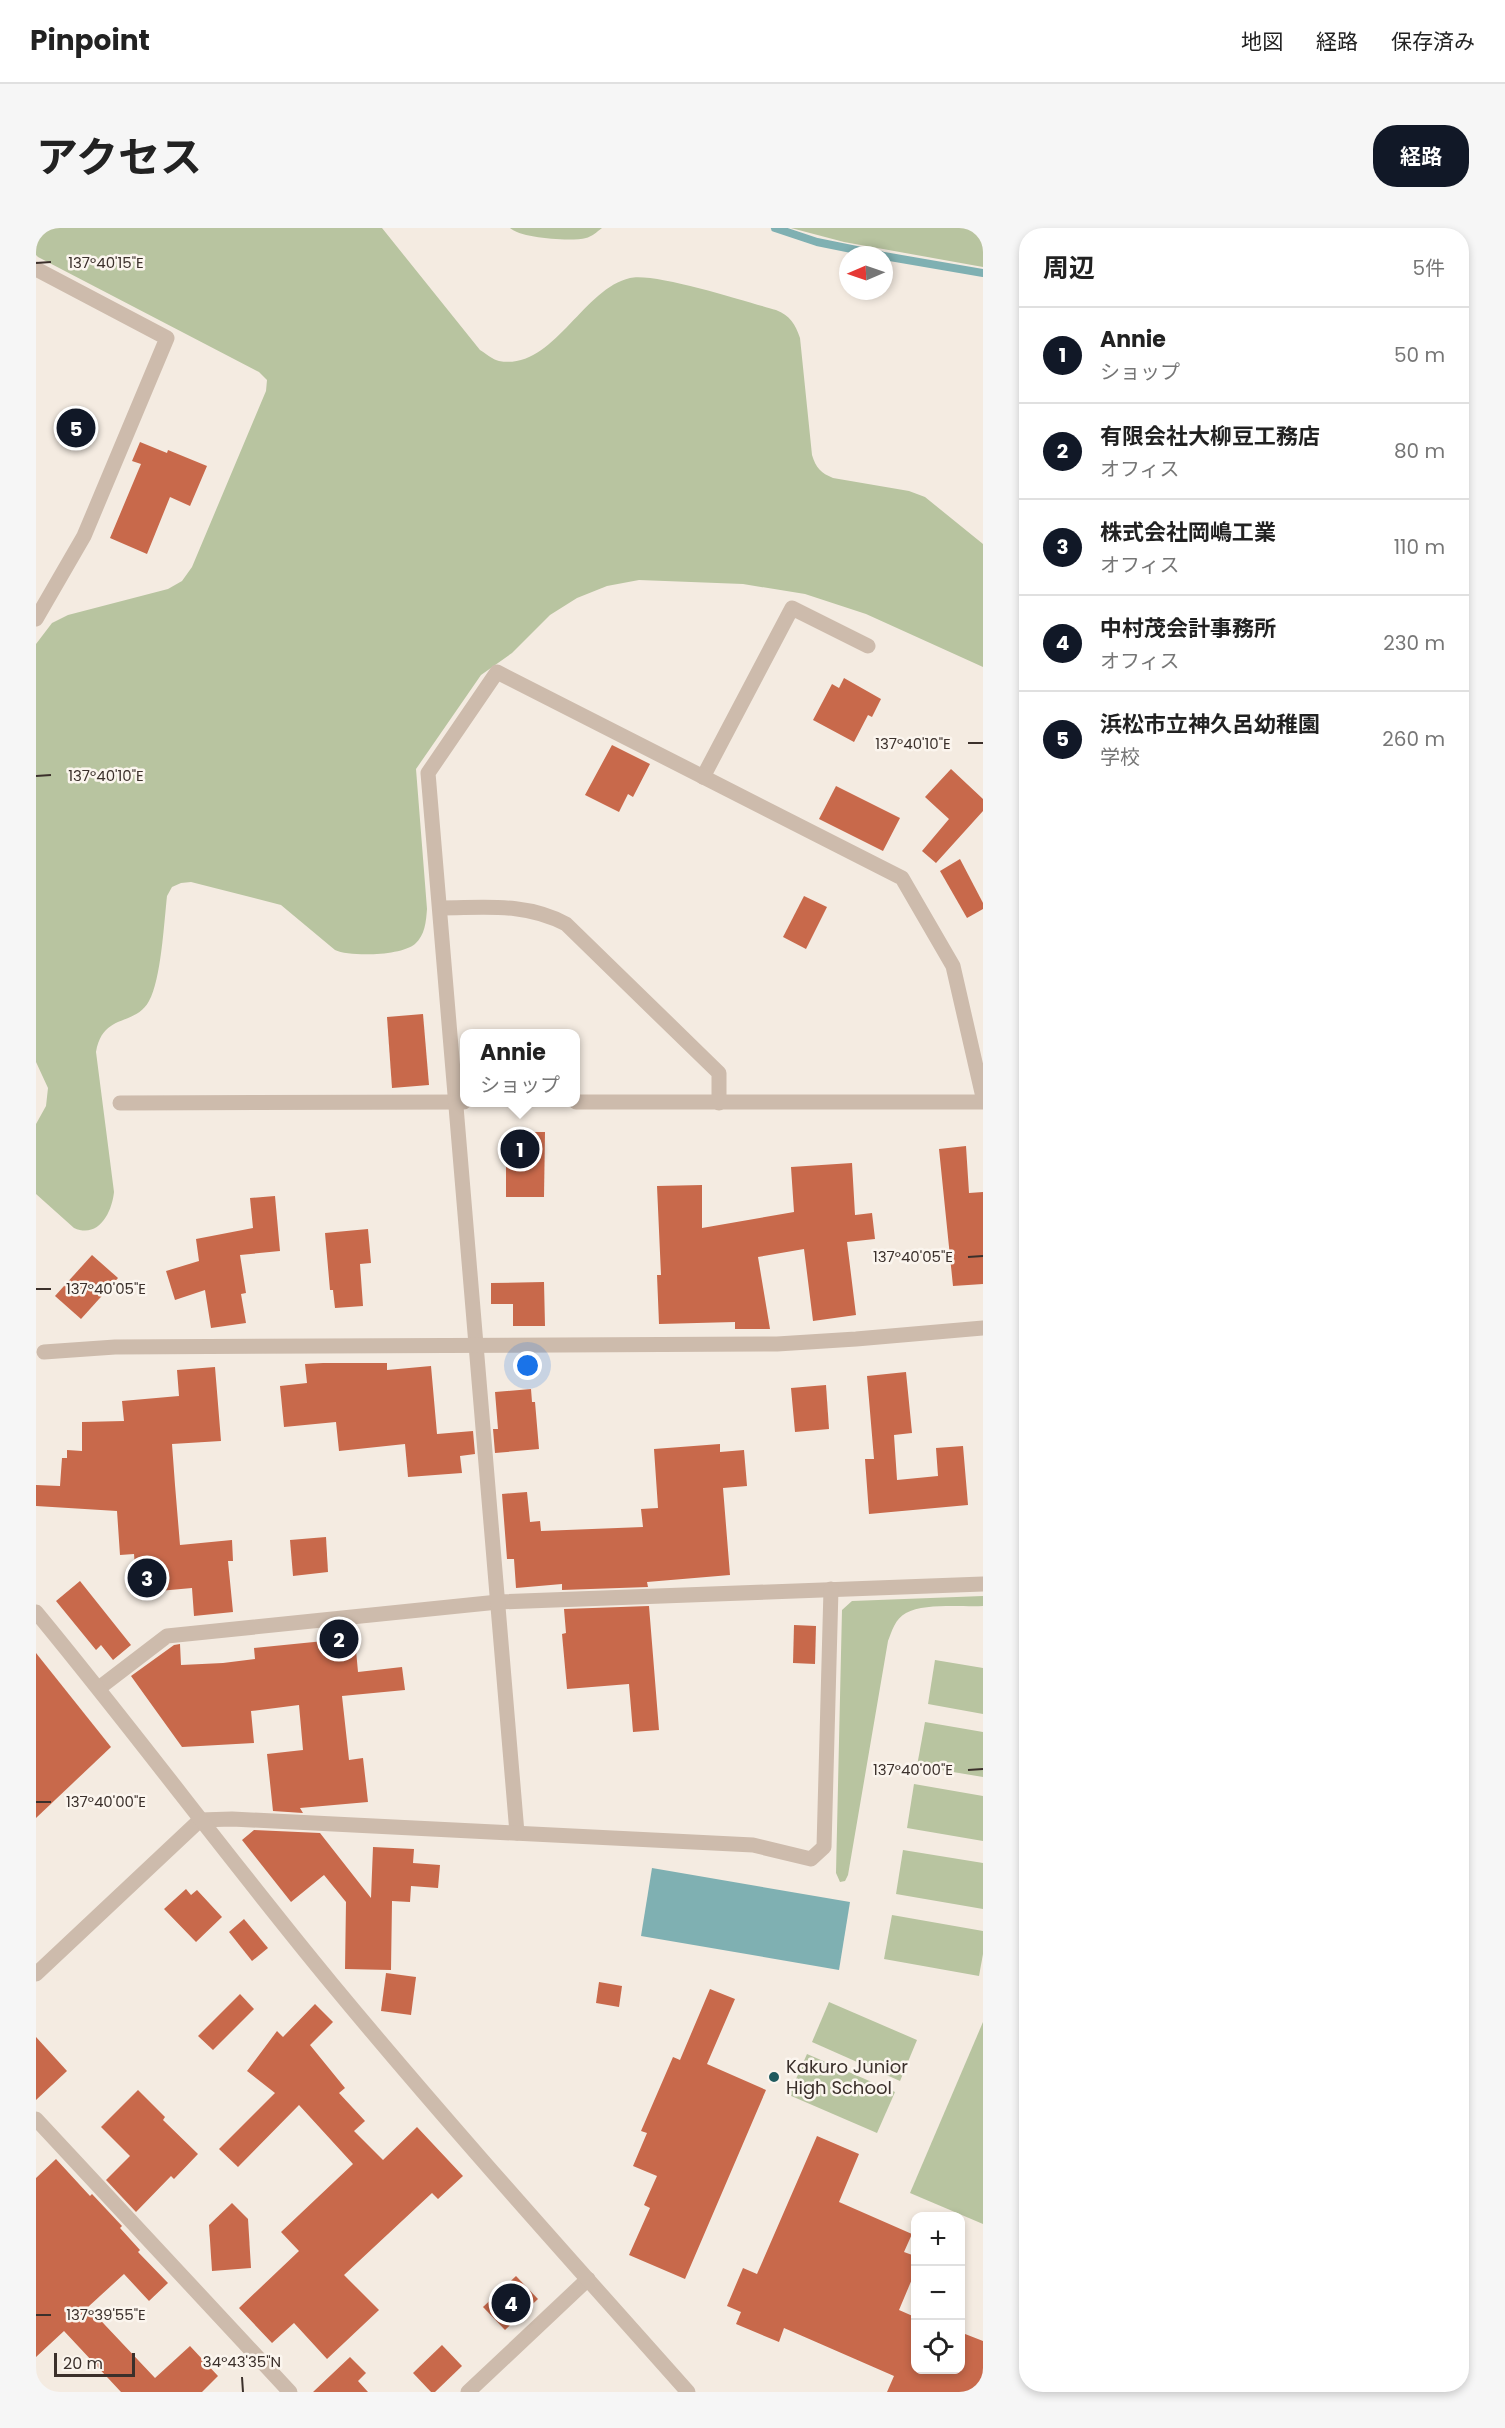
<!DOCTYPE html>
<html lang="ja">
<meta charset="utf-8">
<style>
body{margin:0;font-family:Poppins,"Noto Sans JP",sans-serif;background:#f6f6f6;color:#222}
.controls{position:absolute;right:18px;bottom:18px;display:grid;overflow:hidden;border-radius:12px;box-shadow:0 3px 9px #0003}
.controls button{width:54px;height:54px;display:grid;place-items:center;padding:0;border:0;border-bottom:2px solid #e0e0e0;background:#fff;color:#222;font:30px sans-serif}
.compass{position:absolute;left:803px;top:18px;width:54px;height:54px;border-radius:50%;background:#fff;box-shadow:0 3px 9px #0003;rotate:268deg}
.scale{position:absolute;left:18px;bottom:15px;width:81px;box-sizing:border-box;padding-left:6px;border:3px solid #3b302b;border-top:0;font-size:16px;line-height:21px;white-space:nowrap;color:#3b302b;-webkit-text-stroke:4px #fbf5ee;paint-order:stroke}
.you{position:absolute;left:492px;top:1138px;width:21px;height:21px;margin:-15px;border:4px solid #fff;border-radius:50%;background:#1a73e8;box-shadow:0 0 0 9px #1a73e833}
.badge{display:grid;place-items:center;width:39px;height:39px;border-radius:50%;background:#111827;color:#fff;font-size:20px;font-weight:700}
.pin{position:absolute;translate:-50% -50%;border:3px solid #fff;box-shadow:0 2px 6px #0006}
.popup{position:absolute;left:424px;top:801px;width:120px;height:78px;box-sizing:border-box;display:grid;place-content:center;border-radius:12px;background:#fff;filter:drop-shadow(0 2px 4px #0005);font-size:20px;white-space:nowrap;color:#767676}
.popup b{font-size:22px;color:#222}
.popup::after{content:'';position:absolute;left:50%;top:100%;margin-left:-12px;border:12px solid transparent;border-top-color:#fff}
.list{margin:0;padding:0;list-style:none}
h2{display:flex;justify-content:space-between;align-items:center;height:78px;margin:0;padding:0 24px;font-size:26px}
h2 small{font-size:20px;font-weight:400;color:#767676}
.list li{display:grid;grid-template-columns:39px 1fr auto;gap:18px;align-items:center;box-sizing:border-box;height:96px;padding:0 24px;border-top:2px solid #e0e0e0}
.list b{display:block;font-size:22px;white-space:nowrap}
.list p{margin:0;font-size:20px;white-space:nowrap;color:#767676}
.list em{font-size:20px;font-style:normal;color:#767676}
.icon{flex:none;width:33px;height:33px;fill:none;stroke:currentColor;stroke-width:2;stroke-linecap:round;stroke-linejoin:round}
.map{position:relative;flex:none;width:947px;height:2164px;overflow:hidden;border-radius:24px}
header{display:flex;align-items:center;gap:36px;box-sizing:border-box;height:84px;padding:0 30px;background:#fff;border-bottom:2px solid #e0e0e0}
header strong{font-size:28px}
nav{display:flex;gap:33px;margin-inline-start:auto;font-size:21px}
.intro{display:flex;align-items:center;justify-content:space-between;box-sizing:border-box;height:144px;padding:0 36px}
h1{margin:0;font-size:42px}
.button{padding:15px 27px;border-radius:24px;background:#111827;color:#fff;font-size:21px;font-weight:700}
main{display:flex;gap:36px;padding:0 36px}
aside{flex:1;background:#fff;border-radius:24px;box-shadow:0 3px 9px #0003}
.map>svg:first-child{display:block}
</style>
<header>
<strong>Pinpoint</strong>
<nav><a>地図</a><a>経路</a><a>保存済み</a></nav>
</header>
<div class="intro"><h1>アクセス</h1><a class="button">経路</a></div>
<main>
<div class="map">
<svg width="947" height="2164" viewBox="0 0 947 2164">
<rect width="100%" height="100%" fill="#f4ebe1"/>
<g fill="#b8c4a0">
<path d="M0,0h346l98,122c5,3 13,10 19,11 54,10 83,-72 131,-83 24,-6 117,24 146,32 14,6 19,13 24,28l12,117c4,13 9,18 21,23l76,13 16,6 58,47v123l-117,-53 -61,-20 -62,-10 -104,-4 -32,6 -30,12 -27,17 -38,38 -31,22 -65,94 11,140c-1,13 -2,26 -12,35 -14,12 -65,13 -80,6l-54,-45 -90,-23 -10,1 -9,4 -5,9c-3,27 -6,84 -18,105 -14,26 -46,11 -53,51l18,140c-2,20 -15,47 -40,36l-38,-34v-70l10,-18 2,-18 -12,-26v-418l16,-21 16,-8 100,-26 14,-8 10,-14 74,-176 1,-11 -8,-8 -221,-115 -2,-2z"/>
<path d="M474,0h92c-5,4 -11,9 -16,10 -15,4 -66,0 -76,-10z"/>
<path d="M755,0h192v39l-139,-25z"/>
<path d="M947,1368v10c-21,1 -59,-3 -77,7 -11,6 -14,18 -18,28l-40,234 -3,6 -5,1 -4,-9 6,-263 10,-9z"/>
<path d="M899,1432l48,8v46l-55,-10z"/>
<path d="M889,1494l58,10v45l-66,-11z"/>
<path d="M878,1556l69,12v45l-76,-13z"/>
<path d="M867,1622l80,13v46l-87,-15z"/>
<path d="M856,1687l91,16v23l-4,22 -95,-17z"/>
<path d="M793,1774l88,38 -17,41 -88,-39z"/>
<path d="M947,1794v202l-73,-31z"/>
<path d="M771,1826l88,38 -18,41 -88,-38z"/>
</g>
<path fill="#7fb0b2" d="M616,1640l198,34 -11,68 -198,-34z"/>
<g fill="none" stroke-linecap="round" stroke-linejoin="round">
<g stroke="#7fb0b2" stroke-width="8">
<path d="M739,0l42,14 64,13"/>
<path d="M848,28l99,17"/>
</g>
</g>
<g fill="#c8694b">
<path d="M104,214l27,11 1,-3 39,16 -17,40 -20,-9 -23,57 -37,-16 31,-74 -9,-3z"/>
<path d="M808,450l37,21 -9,18 -4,-2 -14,27 -41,-22 19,-36 7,4z"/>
<path d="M576,517l38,19 -17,33 -5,-3 -9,18 -34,-17z"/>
<path d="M915,541l32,30v12l-47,52 -14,-12 27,-32 -24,-22z"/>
<path d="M800,558l64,32 -17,33 -64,-32z"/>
<path d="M924,631l23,44v6l-16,9 -27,-47z"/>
<path d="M768,668l23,11 -21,42 -23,-12z"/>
<path d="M387,786l6,71 -37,3 -5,-71z"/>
<path d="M470,904h39l-1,65h-38z"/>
<path d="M930,918l3,47 14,-1v92l-30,2 -14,-137z"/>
<path d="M816,935l3,52 17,-2 3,26 -28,3 9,73 -43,6 -9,-72 -46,8 12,72h-35v-7l-76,2 -2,-49h4l-4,-89 45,-1v43l92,-16 -3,-45z"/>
<path d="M239,968l5,55 -40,4 6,38 -5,1 5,29 -35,5 -6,-38 -30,10 -9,-29 33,-10 -3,-22 57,-11 -3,-30z"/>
<path d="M332,1001l3,34 -11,1 3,42 -28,2 -2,-18h-3l-5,-57z"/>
<path d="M56,1027l26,23 -37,41 -26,-23z"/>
<path d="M508,1054l1,44h-32v-22h-22v-21z"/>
<path d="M287,1135h64v7l44,-4 6,68 36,-3 2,23 -15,2 2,17 -54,4 -3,-33 -66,7 -3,-29 -52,5 -4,-41 27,-3 -2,-19z"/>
<path d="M179,1139l6,74 -49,3 3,41 5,60 52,-5 1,21h-5l5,51 -39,4 -2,-28 -55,5 -3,-39 -14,1 -3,-44 -81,-5v-21l24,1 2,-28h5v-8l15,1v-29l42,-1 -2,-20 57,-5 -2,-26z"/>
<path d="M870,1144l6,61 -18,2 3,45 41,-4 -2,-28 27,-2 5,59 -99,9 -4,-55h9l-7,-83z"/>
<path d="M790,1157l3,44 -34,3 -4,-44z"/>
<path d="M495,1161l1,13h3l4,47 -44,4 -2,-24h5l-3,-37z"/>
<path d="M684,1216v8l24,-2 3,36 -24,2 7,87 -83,7 1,5 -86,3v-6l-46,4 -2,-29h-7l-5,-65 25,-2 3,30 10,-1 1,10 102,-4 -2,-18 17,-1 -4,-59z"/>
<path d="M290,1309l2,35 -35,4 -3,-36z"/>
<path d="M44,1353l51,64 -18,15 -12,-15 -5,5 -40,-49z"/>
<path d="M613,1378l10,124 -26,2 -4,-48 -62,5 -5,-55 4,-1 -2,-24z"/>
<path d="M758,1397l22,1 -1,38 -22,-1z"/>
<path d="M318,1400l4,44 44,-5 3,23 -63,6 7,64 14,-2 5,44 -68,6 3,5 -30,-2 -6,-57 36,-4 -4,-45 -48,6 3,32 -72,4 -51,-71 43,-31 6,-1 1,21 42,-2 32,-4 -1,-11 70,-7 -1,-10z"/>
<path d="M0,1425l75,94 -75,71z"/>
<path d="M218,1602l66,3 51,65 2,-51 41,2 -1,14 27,2 -2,23 -27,-2 -1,16 -18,-1 -1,69 -46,-1 1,-67 -22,-27 -33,27 -49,-62z"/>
<path d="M150,1661l5,6 6,-5 25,27 -26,25 -32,-33z"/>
<path d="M208,1691l24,29 -16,13 -23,-29z"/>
<path d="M350,1745l30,4 -5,38 -30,-4z"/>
<path d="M563,1754l23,4 -3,21 -23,-4z"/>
<path d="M674,1761l25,10 -28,65 59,26 -81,189 -56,-24 21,-47 -6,-3 13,-29 -24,-10 14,-33 -6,-2 32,-74 7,3z"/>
<path d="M204,1766l14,15 -41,41 -15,-14z"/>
<path d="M279,1776l18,18 -23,23 35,43 -6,5 26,28 -11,10 29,29 34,-33 46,49 -25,23 -6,-6 -88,82 35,35 -52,49 -33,-36 -22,20 -33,-35 60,-57 -18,-19 72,-68 -54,-59 -61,62 -19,-18 56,-56 -28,-22 30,-40 6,6z"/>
<path d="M0,1809l31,34 -31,29z"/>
<path d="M102,1862l27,27 -2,3 35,34 -24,25 -3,-3 -35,36 -30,-32 24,-24 -29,-29z"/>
<path d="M781,1908l42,18 -20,48 73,32 -8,18 11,4v16l-16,38 16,7v53h45v-38l23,9v51h-96l7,-16 -110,-48 -5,14 -43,-18 5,-12 -14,-6 16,-38 14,6z"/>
<path d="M20,1931l34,37 2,-2 30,32 -2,2 20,22 -2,2 30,31 -19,18 -25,-27 -36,33 67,71 35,-32 28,30 -16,16h-81l-57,-61 -28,26v-179z"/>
<path d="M196,1975l16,16 3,49 -39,3 -3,-46z"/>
<path d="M480,2048l22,23 -33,31 -22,-23z"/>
<path d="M406,2117l20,21 -27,26h-4l-18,-19z"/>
<path d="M314,2129l16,16 -8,8 10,11h-55z"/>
</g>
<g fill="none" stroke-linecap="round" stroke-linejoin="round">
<g stroke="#cdbbac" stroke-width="15">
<path d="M0,41l131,69 -83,198 -48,83"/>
<path d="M667,549l89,-169 76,38"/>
<path d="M404,680c45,0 85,-6 126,16l153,149v30"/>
<path d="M540,874h407"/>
<path d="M84,875l344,-1"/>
<path d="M63,1460l68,-52 331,-34 485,-18"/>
<path d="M481,1605l-89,-1060 69,-101 405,206 51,88 30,131"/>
<path d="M0,1746l164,-154 32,-1 521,26 58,14 13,-12 7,-258"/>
<path d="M0,1891l254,273"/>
<path d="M432,2164l120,-113"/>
</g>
<g stroke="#cdbbac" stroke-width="15">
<path d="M8,1124l71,-5 662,-3 79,-5 127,-11"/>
<path d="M0,1384c101,122 195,250 296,372 115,139 236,273 356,408"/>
</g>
</g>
<path fill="none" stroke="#3b302b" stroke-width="2" d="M0,35l15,-1M932,515h15M0,548l15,-1M932,1029l15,-1M0,1061h15M932,1542l15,-1M0,1574h15M0,2087h15M206,2149l1,15"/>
<circle fill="#1f5a5e" stroke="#fbf5ee" stroke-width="2" cx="738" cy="1849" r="6"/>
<g text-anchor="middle" stroke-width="5" stroke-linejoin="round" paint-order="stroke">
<g font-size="18" fill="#3b302b" stroke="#fbf5ee" text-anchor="start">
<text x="750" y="1845">Kakuro Junior<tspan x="750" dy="21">High School</tspan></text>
</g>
</g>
<g font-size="15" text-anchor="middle" fill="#3b302b" stroke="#fbf5ee" stroke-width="5" stroke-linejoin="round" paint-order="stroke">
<text x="70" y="40">137°40'15"E</text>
<text x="877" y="521">137°40'10"E</text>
<text x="70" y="553">137°40'10"E</text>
<text x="877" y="1034">137°40'05"E</text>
<text x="70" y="1066">137°40'05"E</text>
<text x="877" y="1547">137°40'00"E</text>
<text x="70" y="1579">137°40'00"E</text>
<text x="70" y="2092">137°39'55"E</text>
<text x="206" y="2139">34°43'35"N</text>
</g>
</svg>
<div class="controls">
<button>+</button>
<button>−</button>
<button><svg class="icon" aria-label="locate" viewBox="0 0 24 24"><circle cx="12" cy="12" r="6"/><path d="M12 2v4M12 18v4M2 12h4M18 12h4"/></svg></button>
</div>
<svg class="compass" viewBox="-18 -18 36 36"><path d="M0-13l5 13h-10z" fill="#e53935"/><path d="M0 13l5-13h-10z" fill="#767676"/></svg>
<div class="scale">20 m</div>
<div class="you"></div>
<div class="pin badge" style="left:484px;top:921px">1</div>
<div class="popup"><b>Annie</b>ショップ</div>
<div class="pin badge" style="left:303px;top:1411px">2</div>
<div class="pin badge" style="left:111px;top:1350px">3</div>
<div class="pin badge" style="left:475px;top:2075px">4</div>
<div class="pin badge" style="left:40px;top:200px">5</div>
</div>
<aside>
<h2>周辺<small>5件</small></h2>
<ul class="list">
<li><span class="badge">1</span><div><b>Annie</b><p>ショップ</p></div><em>50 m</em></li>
<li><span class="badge">2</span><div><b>有限会社大柳豆工務店</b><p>オフィス</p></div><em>80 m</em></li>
<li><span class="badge">3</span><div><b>株式会社岡嶋工業</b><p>オフィス</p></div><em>110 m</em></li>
<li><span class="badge">4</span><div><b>中村茂会計事務所</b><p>オフィス</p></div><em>230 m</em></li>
<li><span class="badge">5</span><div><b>浜松市立神久呂幼稚園</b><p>学校</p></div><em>260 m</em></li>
</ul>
</aside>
</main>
